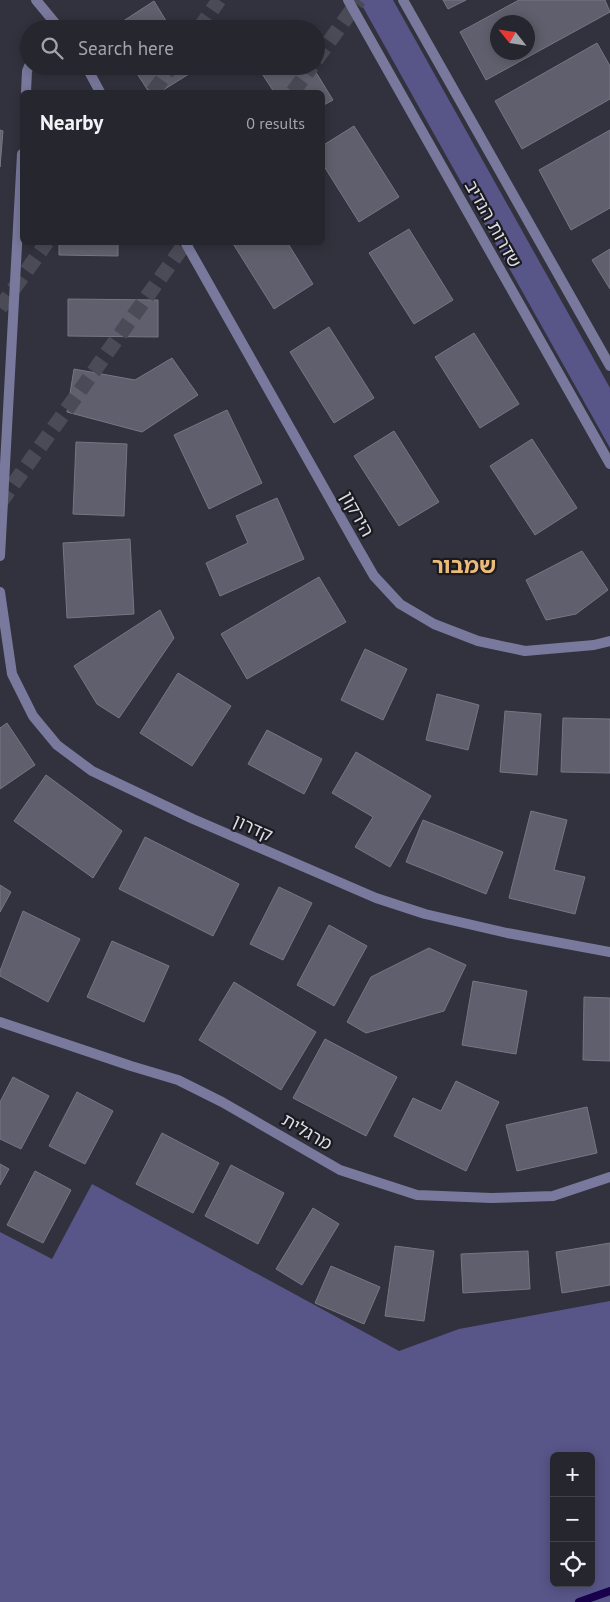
<!DOCTYPE html>
<meta charset="utf-8">
<style>
body{margin:0;font-family:"PT Sans","Noto Sans Hebrew",sans-serif;background:#2e2e36;color:#f1f3f6}
.controls{position:absolute;right:15px;bottom:15px;display:grid;overflow:hidden;border-radius:8px;box-shadow:0 2px 12px #0003}
.controls button{width:45px;height:45px;display:grid;place-items:center;padding:0;border:0;border-bottom:1px solid #42434a;background:#26262e;color:#f1f3f6;font:25px sans-serif}
.compass{position:absolute;left:490px;top:15px;width:45px;height:45px;border-radius:50%;background:#26262e;box-shadow:0 2px 12px #0003;rotate:300deg}
.list{margin:0;padding:0;list-style:none}
h2{display:flex;justify-content:space-between;align-items:center;height:65px;margin:0;padding:0 20px;font-size:21px}
h2 small{font-size:16px;font-weight:400;color:#a4a5aa}
.icon{flex:none;width:28px;height:28px;fill:none;stroke:currentColor;stroke-width:2;stroke-linecap:round;stroke-linejoin:round}
.map{position:relative;flex:none;width:610px;height:1602px;overflow:hidden}
.search{position:absolute;background:#26262e;box-shadow:0 2px 12px #0003;left:20px;top:20px;width:305px;height:55px;display:flex;align-items:center;gap:12px;box-sizing:border-box;padding:0 18px;border-radius:28px;color:#a4a5aa;font-size:19px}
.panel{position:absolute;background:#26262e;box-shadow:0 2px 12px #0003;left:20px;top:90px;width:305px;height:155px;border-radius:8px}
.map>svg:first-child{display:block}
</style>
<div class="map">
<svg width="610" height="1602" viewBox="0 0 610 1602">
<rect width="100%" height="100%" fill="#32323e"/>
<g fill="#585589" fill-rule="evenodd">
<path d="M359,0h34l217,388v60z"/>
<path d="M92,1184l307,167 60,-22 151,-28v301h-610v-370l52,27zM554,1456h37v127h-37z"/>
</g>
<g fill="none" stroke-linecap="round" stroke-linejoin="round">
<path stroke="#19004d" stroke-width="8" d="M579,1602l31,-11"/>
</g>
<g fill="#5f5f6d" stroke="#767684" fill-rule="evenodd">
<path d="M443,0h23l-18,9z"/>
<path d="M519,0h86l5,12 -124,68 -26,-48zM498,22h30v30h-30z"/>
<path d="M154,1l17,28h-60z"/>
<path d="M597,43l13,23v33l-88,50 -27,-48z"/>
<path d="M132,66h63l2,3 -37,23h-11z"/>
<path d="M257,66h55l21,34 -11,6v-14h-48z"/>
<path d="M354,126l45,71 -40,25 -37,-59v-17z"/>
<path d="M0,130l3,1 -3,36z"/>
<path d="M610,130v78l-39,22 -32,-60z"/>
<path d="M409,229l44,71 -39,24 -45,-71z"/>
<path d="M59,242h59v14l-59,-1z"/>
<path d="M232,242h55l26,42 -39,25z"/>
<path d="M610,249v40l-18,-29z"/>
<path d="M68,299l90,1v37l-90,-1z"/>
<path d="M329,327l45,71 -40,25 -44,-71z"/>
<path d="M474,333l45,71 -39,24 -45,-71z"/>
<path d="M172,358l26,37 -56,37 -75,-20 7,-43 61,11z"/>
<path d="M227,410l35,73 -53,26 -35,-74z"/>
<path d="M394,431l45,71 -40,24 -45,-70z"/>
<path d="M532,439l45,69 -42,27 -45,-69z"/>
<path d="M76,442l51,2 -3,72 -51,-2z"/>
<path d="M277,498l27,61 -84,37 -14,-33 42,-20 -12,-27z"/>
<path d="M130,539l4,75 -67,4 -4,-75z"/>
<path d="M582,551l26,39 -32,24 -30,6 -20,-40z"/>
<path d="M319,577l27,45 -99,57 -26,-45z"/>
<path d="M160,610l14,28 -55,80 -22,-14 -23,-38z"/>
<path d="M365,649l42,20 -24,51 -42,-20z"/>
<path d="M178,673l53,33 -39,60 -52,-33z"/>
<path d="M437,694l42,11 -11,45 -42,-10z"/>
<path d="M505,711l36,3 -4,61 -37,-3z"/>
<path d="M563,718l47,1v54l-49,-1z"/>
<path d="M7,723l28,42 -35,24v-61z"/>
<path d="M267,730l55,29 -18,35 -56,-30z"/>
<path d="M356,752l75,44 -41,71 -35,-20 18,-30 -41,-24z"/>
<path d="M46,775l76,56 -29,47 -79,-57z"/>
<path d="M531,811l36,9 -13,50 31,7 -10,37 -66,-16z"/>
<path d="M423,820l80,32 -17,42 -80,-32z"/>
<path d="M145,837l94,47 -26,52 -94,-47z"/>
<path d="M0,885l11,7 -11,20z"/>
<path d="M279,887l33,16 -29,57 -33,-16z"/>
<path d="M23,911l57,28 -32,63 -48,-26v-5z"/>
<path d="M329,925l38,21 -33,60 -37,-21z"/>
<path d="M112,941l57,25 -25,56 -57,-25z"/>
<path d="M429,948l37,17 -22,46 -78,22 -19,-11 24,-45z"/>
<path d="M473,981l54,10 -11,63 -54,-9z"/>
<path d="M234,982l82,50 -35,58 -82,-50z"/>
<path d="M584,997l26,1v63l-27,-1z"/>
<path d="M325,1039l72,38 -31,59 -73,-38z"/>
<path d="M13,1077l36,19 -28,53 -21,-10v-37z"/>
<path d="M456,1081l43,21 -33,69 -72,-35 19,-38 28,13z"/>
<path d="M77,1092l36,19 -28,53 -36,-18z"/>
<path d="M587,1107l10,46 -80,18 -11,-46z"/>
<path d="M162,1133l57,30 -26,50 -57,-29z"/>
<path d="M0,1164l9,5 -9,16z"/>
<path d="M231,1165l53,28 -26,51 -53,-28z"/>
<path d="M35,1171l36,19 -28,53 -36,-18z"/>
<path d="M313,1208l26,16 -37,61 -26,-16z"/>
<path d="M610,1243v42l-48,8 -6,-41z"/>
<path d="M395,1246l39,5 -10,70 -39,-5z"/>
<path d="M528,1251l2,38 -67,4 -2,-39z"/>
<path d="M331,1266l49,21 -16,37 -49,-21z"/>
</g>
<g fill="none" stroke-linecap="round" stroke-linejoin="round">
<g stroke="#4b4b57" stroke-width="15" stroke-dasharray="15 8" stroke-linecap="butt">
<path d="M199,29l20,-29"/>
<path d="M316,60l43,-60"/>
<path d="M153,92l19,-26"/>
<path d="M293,92l19,-26"/>
<path d="M0,308l47,-66"/>
<path d="M0,503l186,-261"/>
</g>
<g stroke="#79799d" stroke-width="10">
<path d="M36,0l24,29"/>
<path d="M348,0l262,464"/>
<path d="M403,0l207,366"/>
<path d="M86,66l14,26"/>
<path d="M26,92l1,-21 2,-5"/>
<path d="M185,242l174,308 15,26 26,28 34,20 44,17 47,10 69,-6 16,-4"/>
<path d="M0,556l22,-402"/>
<path d="M0,592l12,82 21,42 24,29 35,26 101,48 183,79 49,16 82,19 103,19"/>
<path d="M0,1022l131,44 47,14 44,22 118,68 77,25 74,3 62,-2 57,-19"/>
</g>
</g>
<g text-anchor="middle" stroke-width="4.5" stroke-linejoin="round" paint-order="stroke">
<g font-size="18" fill="#dbdbe3" stroke="#1a1a20">
<text transform="translate(493 224) rotate(61)" y="6">שדרות הנדיב</text>
<text transform="translate(357 514) rotate(61)" y="6">הירקון</text>
<text transform="translate(253 828) rotate(24)" y="6">קדרון</text>
<text transform="translate(307 1132) rotate(30)" y="6">מרגלית</text>
</g>
<g font-size="22" font-weight="bold" fill="#ebbb79" stroke="#1a1a20">
<text x="464" y="573">שמבור</text>
</g>
</g>
</svg>
<div class="controls">
<button>+</button>
<button>−</button>
<button><svg class="icon" aria-label="locate" viewBox="0 0 24 24"><circle cx="12" cy="12" r="6"/><path d="M12 2v4M12 18v4M2 12h4M18 12h4"/></svg></button>
</div>
<svg class="compass" viewBox="-18 -18 36 36"><path d="M0-13l5 13h-10z" fill="#e53935"/><path d="M0 13l5-13h-10z" fill="#a4a5aa"/></svg>
<div class="search"><svg class="icon" aria-label="search" viewBox="0 0 24 24"><circle cx="10" cy="10" r="6"/><path d="M15 15l6 6"/></svg>Search here</div>
<section class="panel">
<h2>Nearby<small>0 results</small></h2>
<ul class="list">
</ul>
</section>
</div>
